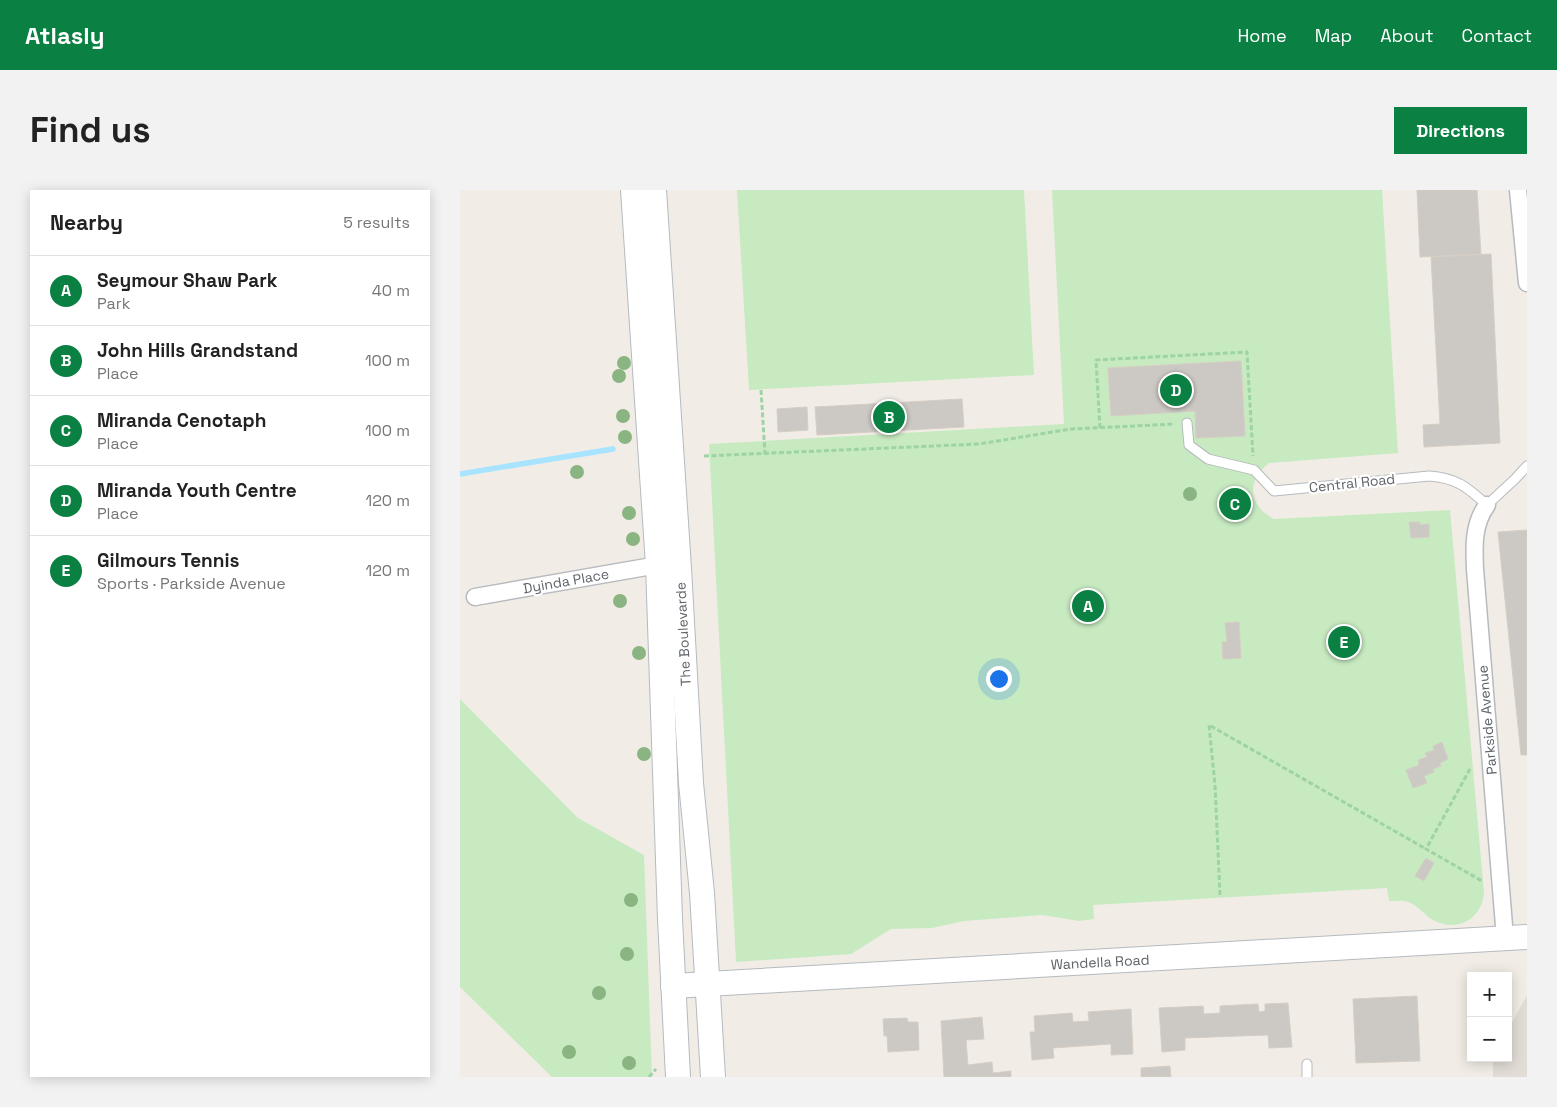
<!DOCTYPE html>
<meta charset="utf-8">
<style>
body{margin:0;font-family:"Space Grotesk",sans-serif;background:#f2f2f2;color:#222}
.controls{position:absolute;right:15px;bottom:15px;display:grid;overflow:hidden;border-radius:0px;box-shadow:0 2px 12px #0003}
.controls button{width:45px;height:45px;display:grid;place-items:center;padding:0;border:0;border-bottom:1px solid #e0e0e0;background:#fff;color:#222;font:25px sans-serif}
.you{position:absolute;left:538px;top:488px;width:18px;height:18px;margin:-12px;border:4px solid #fff;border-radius:50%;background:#1a73e8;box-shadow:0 0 0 8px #1a73e833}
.badge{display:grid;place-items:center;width:32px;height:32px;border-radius:50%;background:#0b8043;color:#fff;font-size:16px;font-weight:700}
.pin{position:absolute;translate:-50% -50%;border:2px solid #fff;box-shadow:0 1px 5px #0006}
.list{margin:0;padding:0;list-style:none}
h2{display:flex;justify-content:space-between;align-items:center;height:65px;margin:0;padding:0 20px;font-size:21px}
h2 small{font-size:16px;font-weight:400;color:#767676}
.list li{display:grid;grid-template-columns:32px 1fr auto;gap:15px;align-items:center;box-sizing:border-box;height:70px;padding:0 20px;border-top:1px solid #e0e0e0}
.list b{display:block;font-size:19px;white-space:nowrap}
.list p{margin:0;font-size:16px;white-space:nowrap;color:#767676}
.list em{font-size:16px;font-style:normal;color:#767676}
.map{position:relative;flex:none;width:1067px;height:887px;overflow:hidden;border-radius:0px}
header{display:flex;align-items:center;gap:30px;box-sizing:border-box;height:70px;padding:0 25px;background:#0b8043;color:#fff}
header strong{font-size:24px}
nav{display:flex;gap:28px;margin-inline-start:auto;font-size:18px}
.intro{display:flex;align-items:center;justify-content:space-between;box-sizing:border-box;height:120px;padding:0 30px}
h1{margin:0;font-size:35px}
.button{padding:12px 22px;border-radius:0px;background:#0b8043;color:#fff;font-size:18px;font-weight:700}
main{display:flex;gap:30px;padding:0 30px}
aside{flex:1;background:#fff;border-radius:0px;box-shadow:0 2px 12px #0003}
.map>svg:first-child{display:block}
</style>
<header>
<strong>Atlasly</strong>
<nav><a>Home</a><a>Map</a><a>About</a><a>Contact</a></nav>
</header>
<div class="intro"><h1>Find us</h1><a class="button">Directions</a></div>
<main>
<aside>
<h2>Nearby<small>5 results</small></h2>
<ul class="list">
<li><span class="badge">A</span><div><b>Seymour Shaw Park</b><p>Park</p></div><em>40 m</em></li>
<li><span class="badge">B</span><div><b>John Hills Grandstand</b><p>Place</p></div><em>100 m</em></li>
<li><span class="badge">C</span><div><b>Miranda Cenotaph</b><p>Place</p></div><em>100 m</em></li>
<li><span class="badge">D</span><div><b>Miranda Youth Centre</b><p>Place</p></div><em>120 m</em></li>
<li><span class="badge">E</span><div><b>Gilmours Tennis</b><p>Sports · Parkside Avenue</p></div><em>120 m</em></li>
</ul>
</aside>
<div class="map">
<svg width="1067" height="887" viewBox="0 0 1067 887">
<rect width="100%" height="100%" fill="#f1ede6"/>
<path fill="#e1dcd5" d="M1067,805v82h-34v-18l15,-1v-28z"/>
<g fill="#c7eac1">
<path d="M277,0h287l10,185 -285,15z"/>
<path d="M592,0h330l16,263 -129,10c-23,18 -21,42 5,56l176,-9 34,383c-2,26 -27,40 -51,27 -8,-4 -15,-15 -25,-18 -5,-2 -13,-1 -19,-1l-2,-13 -294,17 1,14 -15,2 -36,-6 -79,6 -32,7 -41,1 -40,25 -115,8 -27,-518 355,-20z"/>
<path d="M0,509l118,119 66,37 8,222h-100l-92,-90z"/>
</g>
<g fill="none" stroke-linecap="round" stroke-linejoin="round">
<path stroke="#a8e4ff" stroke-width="5.5" d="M0,284l153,-25"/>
</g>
<g fill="#ccc8c3" stroke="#d6cec4">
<path d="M957,0h60l4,64 -61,3z"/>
<path d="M1031,64l9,189 -76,4 -1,-22 17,-1 -9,-167z"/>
<path d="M781,171l4,75 -49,2 -1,-27 -84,5 -3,-48z"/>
<path d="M502,209l2,28 -147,8 -2,-28z"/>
<path d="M347,217l1,23 -30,2 -1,-23z"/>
<path d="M949,332h11v3l9,-1v13l-18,1z"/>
<path d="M1067,340v225h-6l-23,-223z"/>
<path d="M779,432l2,36 -18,1 -1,-17h5l-2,-19z"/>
<path d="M982,552l6,17 -8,4 1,3 -8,3 1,3 -10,4 3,7 -14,5 -7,-18 13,-5 -1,-5 9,-3 -2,-4 9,-3 -1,-4z"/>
<path d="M966,668l8,5 -10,18 -9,-5z"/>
<path d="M957,806l3,65 -64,2 -3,-64z"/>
<path d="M828,813l4,44 -23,1 -1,-13 -83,3v12l-23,2 -3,-44 44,-2 1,8 16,-1v-7l38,-2 1,8 6,-1v-7z"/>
<path d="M671,819l2,45 -22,1v-11l-58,4 1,10 -22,2 -2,-28h5l-1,-16 38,-3 1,9 16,-1 -1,-9z"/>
<path d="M522,827l2,22 -18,1 2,25 24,-3 1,11 18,-2v6h-67l-3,-56z"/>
<path d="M447,828l1,4h10l1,28 -31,2 -1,-16h-3l-1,-17z"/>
<path d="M710,876l1,11h-30v-9z"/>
</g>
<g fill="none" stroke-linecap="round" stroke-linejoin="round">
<g stroke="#b7babe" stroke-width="11">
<g id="lane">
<path d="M727,233l2,22 19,14 46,11 20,21 155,-15c28,2 38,11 58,29l28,-26 12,-13"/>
<path d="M847,874v13"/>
</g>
</g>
<g stroke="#b7babe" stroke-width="19">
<g id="street">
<path d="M1058,0l9,93"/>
<path d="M1027,315c-14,19 -13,41 -12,64l30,369"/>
<path d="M15,407l183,-32"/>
</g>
</g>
<g stroke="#b5babf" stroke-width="26">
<g id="secondary">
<path d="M173,0l25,375 12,354 8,158"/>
<path d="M194,0l25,378 12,215 11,110 11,184"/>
<path d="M213,796l854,-49"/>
</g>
</g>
<g stroke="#9dd3a6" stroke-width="3" stroke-dasharray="5 2.5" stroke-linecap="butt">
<path d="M301,200l4,64"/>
<path d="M640,238l-4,-68 151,-8 6,104"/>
<path d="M244,266l275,-12 92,-15 104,-5"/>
<path d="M1010,579l-44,80 56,32"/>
<path d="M760,705l-5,-110 -6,-60 217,124"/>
<path d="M189,887l7,-8"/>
</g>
<use href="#lane" stroke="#fff" stroke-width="9"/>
<use href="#street" stroke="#fff" stroke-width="16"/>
<use href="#secondary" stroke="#fff" stroke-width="24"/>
</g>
<g fill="#8ab481">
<circle cx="164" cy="173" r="7"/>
<circle cx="159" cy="186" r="7"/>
<circle cx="163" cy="226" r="7"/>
<circle cx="165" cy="247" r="7"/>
<circle cx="117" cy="282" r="7"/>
<circle cx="730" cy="304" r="7"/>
<circle cx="169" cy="323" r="7"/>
<circle cx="173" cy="349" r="7"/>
<circle cx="160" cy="411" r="7"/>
<circle cx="179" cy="463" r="7"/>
<circle cx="184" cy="564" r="7"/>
<circle cx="171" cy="710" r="7"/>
<circle cx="167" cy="764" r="7"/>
<circle cx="139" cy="803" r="7"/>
<circle cx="109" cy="862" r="7"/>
<circle cx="169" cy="873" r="7"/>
</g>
<g text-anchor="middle" stroke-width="4.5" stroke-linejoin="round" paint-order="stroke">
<g font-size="14" fill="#5e6368" stroke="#fff">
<text transform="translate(892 293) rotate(-6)" y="5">Central Road</text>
<text transform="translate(106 391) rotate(-10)" y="5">Dyinda Place</text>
<text transform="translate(223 444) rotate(-93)" y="5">The Boulevarde</text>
<text transform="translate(1027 530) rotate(-95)" y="5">Parkside Avenue</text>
<text transform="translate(640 772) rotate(-3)" y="5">Wandella Road</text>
</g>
</g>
</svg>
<div class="controls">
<button>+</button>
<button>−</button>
</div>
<div class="you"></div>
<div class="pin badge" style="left:628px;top:416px">A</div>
<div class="pin badge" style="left:429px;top:227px">B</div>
<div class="pin badge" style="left:775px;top:314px">C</div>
<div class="pin badge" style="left:716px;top:200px">D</div>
<div class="pin badge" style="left:884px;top:452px">E</div>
</div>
</main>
